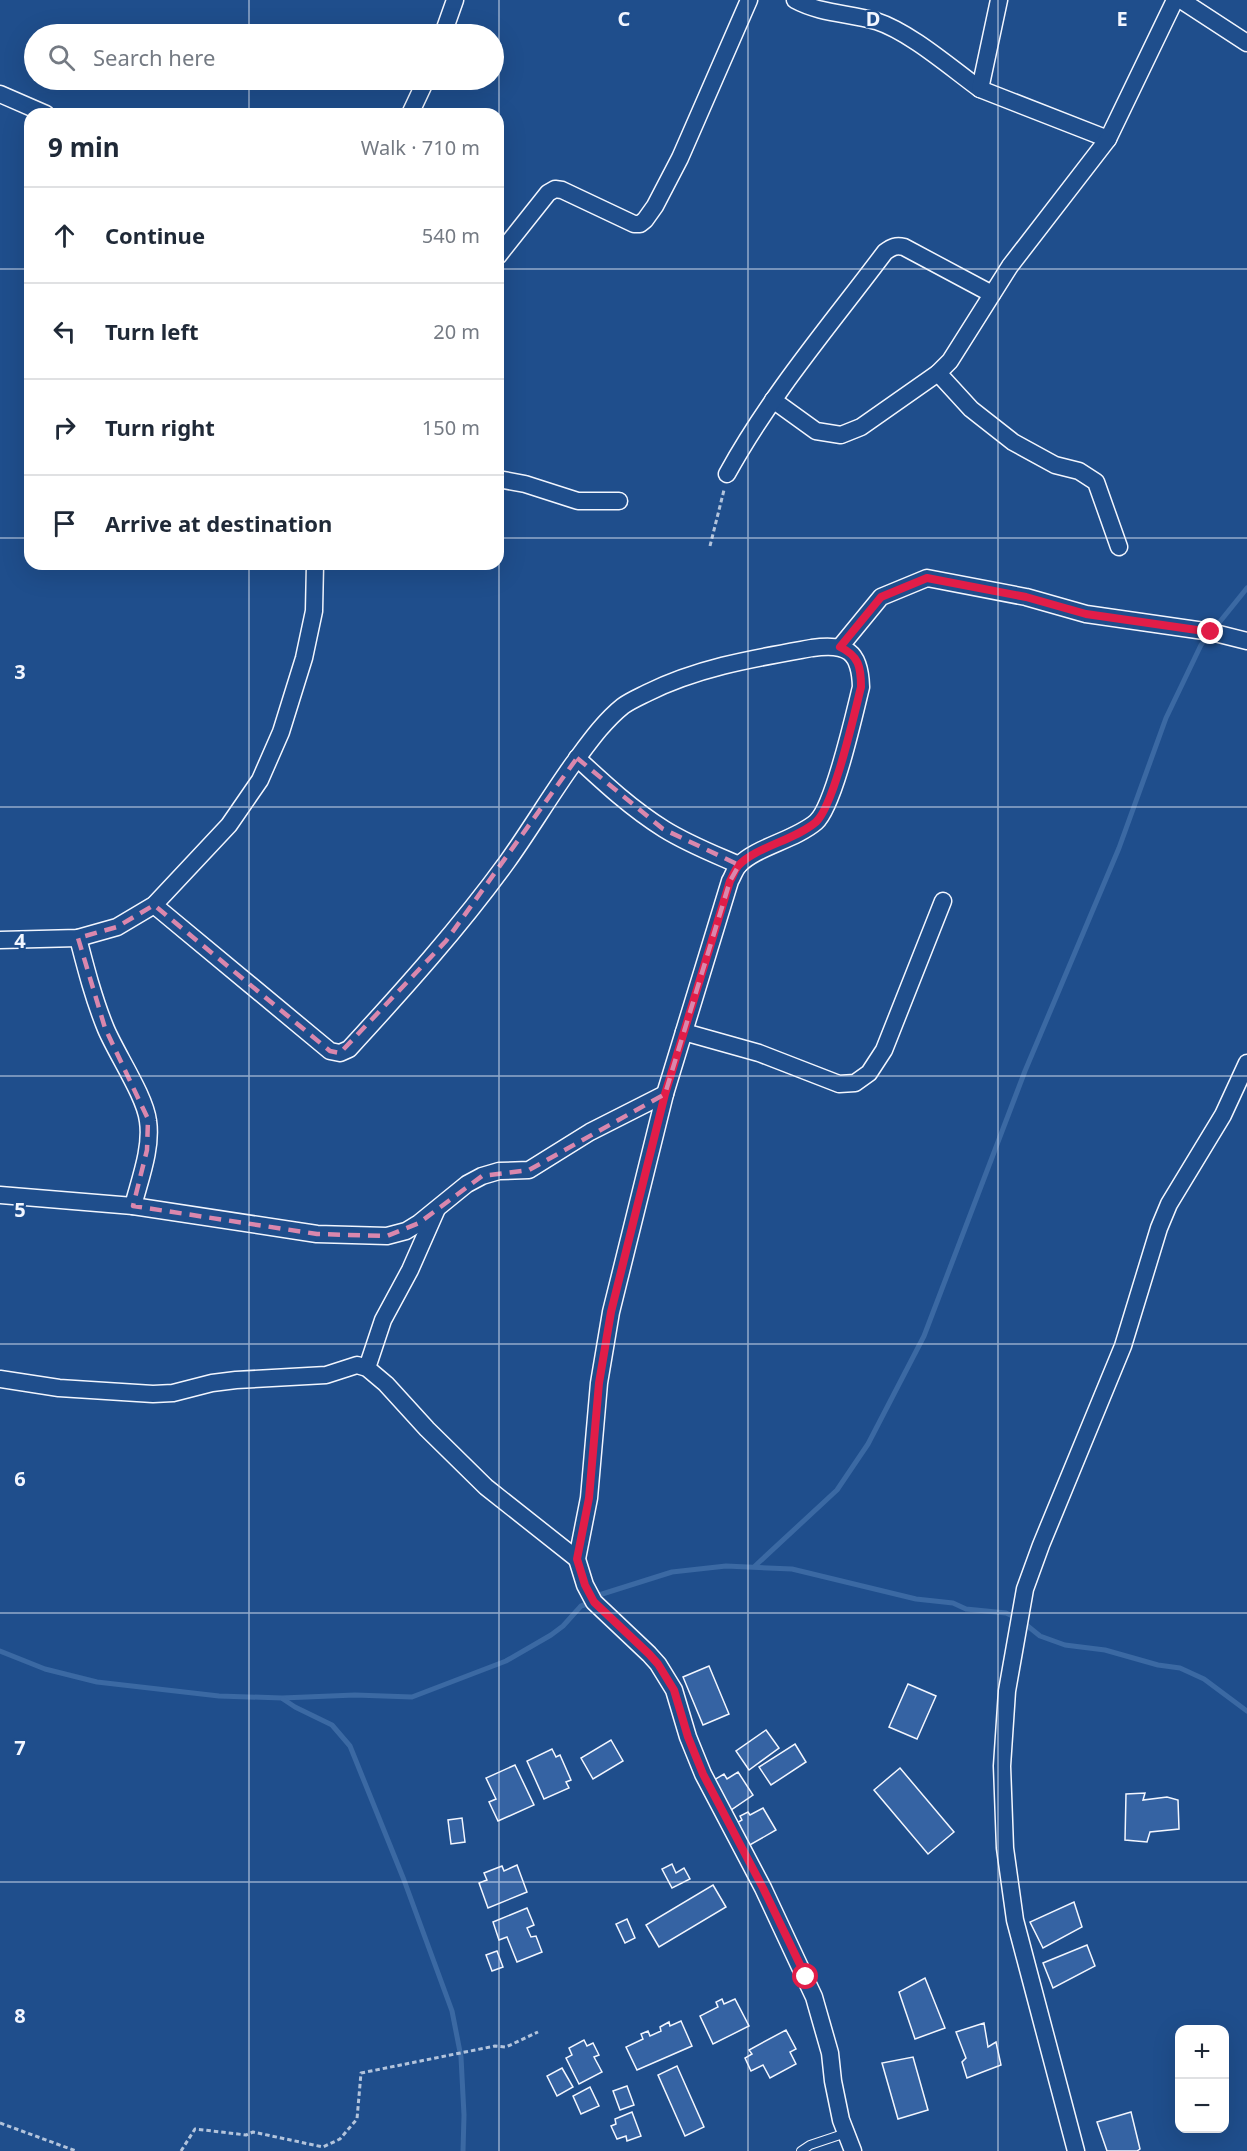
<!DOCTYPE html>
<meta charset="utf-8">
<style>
body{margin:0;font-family:"Noto Sans",sans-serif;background:#f6f6f7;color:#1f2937}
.controls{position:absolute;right:18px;bottom:18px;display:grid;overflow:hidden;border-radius:12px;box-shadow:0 6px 24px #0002}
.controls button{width:54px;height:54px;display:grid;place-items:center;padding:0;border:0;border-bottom:2px solid #e0e1e3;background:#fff;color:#1f2937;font:30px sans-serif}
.stop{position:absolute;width:18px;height:18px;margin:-14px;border:4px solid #e11d48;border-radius:50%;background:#fff}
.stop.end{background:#e11d48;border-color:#fff;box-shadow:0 2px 6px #0008}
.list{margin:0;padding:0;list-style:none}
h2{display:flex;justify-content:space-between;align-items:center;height:78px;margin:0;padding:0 24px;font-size:26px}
h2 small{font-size:20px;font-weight:400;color:#747a83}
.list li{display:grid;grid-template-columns:39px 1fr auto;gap:18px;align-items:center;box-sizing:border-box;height:96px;padding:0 24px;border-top:2px solid #e0e1e3}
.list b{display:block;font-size:22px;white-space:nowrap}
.list em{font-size:20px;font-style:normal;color:#747a83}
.icon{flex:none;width:33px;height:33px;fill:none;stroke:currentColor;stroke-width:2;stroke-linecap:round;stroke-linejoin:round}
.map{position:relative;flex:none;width:1247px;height:2151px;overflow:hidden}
.search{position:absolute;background:#fff;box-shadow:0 6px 24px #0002;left:24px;top:24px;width:480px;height:66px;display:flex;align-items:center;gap:15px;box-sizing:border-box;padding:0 21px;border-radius:33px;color:#747a83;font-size:22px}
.panel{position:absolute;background:#fff;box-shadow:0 6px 24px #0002;left:24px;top:108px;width:480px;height:462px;border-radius:18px}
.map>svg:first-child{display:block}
</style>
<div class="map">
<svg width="1247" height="2151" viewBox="0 0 1247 2151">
<rect width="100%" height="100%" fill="#1f4e8c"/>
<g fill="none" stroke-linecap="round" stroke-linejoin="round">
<g stroke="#3b69a3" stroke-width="5">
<path d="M1214,629l33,-41"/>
<path d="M755,1566l82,-76 31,-46 56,-108 101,-265 94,-223 47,-130 35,-73 7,-9"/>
<path d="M0,1651l45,18 52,13 122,14 63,2 73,-3 57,2 94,-36 45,-26 12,-9 18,-20 13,-4 5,-7 73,-23 54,-6 66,3 124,30 37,4 13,6 40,4 13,6 21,17 25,9 40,5 53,15 22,3 24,11 43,32"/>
<path d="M283,1699l12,8 37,18 18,21 54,134 48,131 9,46 3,58 -1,36"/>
</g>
</g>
<g fill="#3563a3" stroke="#f2f6ff" stroke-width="1.5">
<path d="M709,1666l20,48 -26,11 -20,-48z"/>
<path d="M908,1684l28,12 -19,43 -28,-12z"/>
<path d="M766,1730l13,18 -30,22 -13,-19z"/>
<path d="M611,1740l12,21 -30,18 -12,-21z"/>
<path d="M795,1744l11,18 -35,23 -12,-18z"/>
<path d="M552,1749l4,8 4,-2 11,25 -5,2 3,6 -25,11 -17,-38z"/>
<path d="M515,1765l19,40 -36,16 -9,-19 7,-3 -10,-21z"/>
<path d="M900,1768l54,64 -26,22 -54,-64z"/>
<path d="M738,1772l15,23 -25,17 -14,-32 10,-6 3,5z"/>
<path d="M1145,1793l-2,7 24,-3 11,3 1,29 -29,3 -3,10 -22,-2 1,-46z"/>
<path d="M763,1808l13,22 -28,16 -13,-22 7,-4 -2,-4 8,-4 2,3z"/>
<path d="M462,1818l3,24 -14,2 -3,-24z"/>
<path d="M672,1864l4,9 8,-5 6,11 -18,9 -10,-19z"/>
<path d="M517,1865l10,27 -39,16 -9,-25 8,-3 -3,-7 18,-7 2,5z"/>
<path d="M713,1885l13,22 -67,40 -13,-22z"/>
<path d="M1074,1902l8,25 -39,21 -13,-26z"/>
<path d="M527,1908l7,17 -7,3 4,9 5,-1 6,16 -25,10 -10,-25 -8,3 -6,-18z"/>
<path d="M627,1919l8,19 -10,5 -9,-19z"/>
<path d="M1087,1945l8,21 -42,22 -10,-25z"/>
<path d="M497,1951l6,16 -11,4 -6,-16z"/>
<path d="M925,1978l20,50 -30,11 -16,-47z"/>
<path d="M722,1999l2,5 11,-5 14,27 -36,18 -13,-28 18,-9 -2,-5z"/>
<path d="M681,2021l11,25 -55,24 -11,-23 17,-8 -2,-5 7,-3 2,5 11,-5 -1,-4 9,-5 1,4z"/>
<path d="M984,2023l4,24 8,-5 5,23 -34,13 -5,-16 4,-4 -10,-26z"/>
<path d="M786,2030l10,19 -6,3 6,12 -26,14 -7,-13 -12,6 -6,-13 7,-4 -3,-4z"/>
<path d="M584,2040l3,6 6,-3 6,12 -5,2 8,15 -23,12 -13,-26 6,-3 -3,-7z"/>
<path d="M913,2057l15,53 -30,9 -16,-56z"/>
<path d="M677,2066l27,61 -19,9 -27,-61z"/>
<path d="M562,2068l11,19 -16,9 -10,-20z"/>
<path d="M627,2086l7,19 -14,5 -7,-19z"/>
<path d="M590,2087l9,19 -18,8 -8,-18z"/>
<path d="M632,2112l9,24 -14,5 -1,-5 -9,3 -6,-13 5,-2 -1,-5z"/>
<path d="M1131,2112l9,37 -3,2h-30l-10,-29z"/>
</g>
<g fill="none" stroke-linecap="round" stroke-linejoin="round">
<g stroke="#f2f6ff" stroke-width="10">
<path id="lane" d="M801,2151l9,-6 36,-12"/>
</g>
<g stroke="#f2f6ff" stroke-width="19">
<g id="street">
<path d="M795,0c26,14 53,13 81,21 34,11 75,47 104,68"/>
<path d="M999,0l-19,89 128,50"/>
<path d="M1181,0l66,43"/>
<path d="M443,34l12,-34"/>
<path d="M0,94l46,20"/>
<path d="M410,114l16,-34"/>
<path d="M498,256l50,-63 7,-4 7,1 72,34h6l5,-4 10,-14 25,-48 69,-158"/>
<path d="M938,373l33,36 42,33 42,23 24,6 17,11 23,65"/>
<path d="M773,400l43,31 25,4 20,-8 77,-54 12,-12 60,-95 98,-127 67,-139"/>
<path d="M727,474c44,-80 104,-150 158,-222 7,-5 11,-7 19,-5l88,47"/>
<path d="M498,479l27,5 53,17h41"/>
<path d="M840,647l41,-50 46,-19 99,19 60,17 125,18 36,9"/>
<path d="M577,758c28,26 55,51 87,71 24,15 50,25 75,36"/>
<path d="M154,905l176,146 10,2 9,-4c56,-61 110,-121 158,-187 23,-32 43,-66 66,-98 15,-20 30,-42 50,-58 7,-5 16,-9 24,-13 52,-26 109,-35 165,-45 35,-5 48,3 49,39 -7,28 -27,119 -45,135 -21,18 -60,25 -77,43 -4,4 -6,11 -9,16l-65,213 -54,218 -12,71 -10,115 -12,61 8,26 9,17 55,52 9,10 16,26 14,47 15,37 60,114 51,109 16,56 3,28 8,39 12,31"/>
<path d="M78,938c8,31 16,62 28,91 11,26 39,67 42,92 4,27 -8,58 -15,85"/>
<path d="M0,940l78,-2 39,-11 37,-22 75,-80 31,-45 21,-48 23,-74 10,-47 1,-47"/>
<path d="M684,1032l75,21 80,31 16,-1 14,-10 15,-23 59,-149"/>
<path d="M0,1195l133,11 184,28 70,2 19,-5 13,-8 48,-39 15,-8 17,-5 30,-1 61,-38 75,-38"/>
<path d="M367,1368l16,-48 27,-50 26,-59"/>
<path d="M0,1379l59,9 94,6 20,-1 39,-10 24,-3 90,-5 31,-10 10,3 19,16 41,45 59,58 91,72"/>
<path d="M1076,2151l-61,-231 -10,-72 -3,-82 5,-75 18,-102 16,-44 82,-199 36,-118 10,-24 54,-89 24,-52"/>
</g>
</g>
<g stroke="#b3c4dc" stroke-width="3" stroke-dasharray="4.5 3" stroke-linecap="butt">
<path d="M710,546l14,-56"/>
<path d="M0,2123l76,28"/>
<path d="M181,2151l14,-22 51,6 7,-3 70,15 17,-8 17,-20 4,-46 134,-27 11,1 32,-15"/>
</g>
<use href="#lane" stroke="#1f4e8c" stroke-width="8"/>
<use href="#street" stroke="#1f4e8c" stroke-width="16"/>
</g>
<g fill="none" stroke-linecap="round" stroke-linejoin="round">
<path stroke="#e11d48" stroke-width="8" d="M806,1977l-43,-89 -60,-114 -15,-37 -14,-47 -16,-26 -9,-10 -55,-52 -9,-17 -8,-26 12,-61 10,-115 12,-71 54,-218 65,-213c3,-5 5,-12 9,-16 17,-18 56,-25 77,-43 18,-17 38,-107 45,-135 0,-20 -2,-31 -21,-40l41,-50 46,-19 99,19 60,17 125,18"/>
</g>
<path fill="none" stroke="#da87ad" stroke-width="4.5" stroke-dasharray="12 8" stroke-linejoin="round" d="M577,758l86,71 76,36 -9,16 -65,213 -136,76 -47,6 -63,47 -32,13 -70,-2 -184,-28 14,-56 1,-31 -43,-91 -27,-90 39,-11 37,-22 176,146 10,2 106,-112z"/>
<path fill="none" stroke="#f2f6ff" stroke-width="1.5" stroke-opacity="0.55" d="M249,0v34M499,0v2151M748,0v2151M998,0v2151M249,80v34M0,269h30M498,269h749M0,538h30M498,538h749M249,564v1587M0,807h1247M0,1076h1247M0,1344h1247M0,1613h1247M0,1882h1247"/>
<g font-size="20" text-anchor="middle" font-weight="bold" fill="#f2f6ff" stroke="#1f4e8c" stroke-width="4.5" stroke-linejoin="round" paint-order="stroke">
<text x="624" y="26">C</text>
<text x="873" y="26">D</text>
<text x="1122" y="26">E</text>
<text x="20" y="679">3</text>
<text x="20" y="948">4</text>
<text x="20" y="1217">5</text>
<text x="20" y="1486">6</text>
<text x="20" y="1755">7</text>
<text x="20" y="2023">8</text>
</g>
</svg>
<div class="controls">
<button>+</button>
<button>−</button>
</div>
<div class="stop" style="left:806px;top:1977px"></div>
<div class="stop end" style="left:1211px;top:632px"></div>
<div class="search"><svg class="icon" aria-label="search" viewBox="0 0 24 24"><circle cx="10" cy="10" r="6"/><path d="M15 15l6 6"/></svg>Search here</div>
<section class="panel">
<h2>9 min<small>Walk · 710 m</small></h2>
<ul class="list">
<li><svg class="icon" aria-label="ahead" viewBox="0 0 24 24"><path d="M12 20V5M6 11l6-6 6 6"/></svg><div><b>Continue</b></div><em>540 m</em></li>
<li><svg class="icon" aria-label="left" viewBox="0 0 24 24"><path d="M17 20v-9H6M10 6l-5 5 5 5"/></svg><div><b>Turn left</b></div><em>20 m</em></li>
<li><svg class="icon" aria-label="right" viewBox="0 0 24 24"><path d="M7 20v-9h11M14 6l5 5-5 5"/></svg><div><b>Turn right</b></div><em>150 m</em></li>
<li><svg class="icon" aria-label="arrive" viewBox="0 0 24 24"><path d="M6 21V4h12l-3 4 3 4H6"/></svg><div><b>Arrive at destination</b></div></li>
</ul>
</section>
</div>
